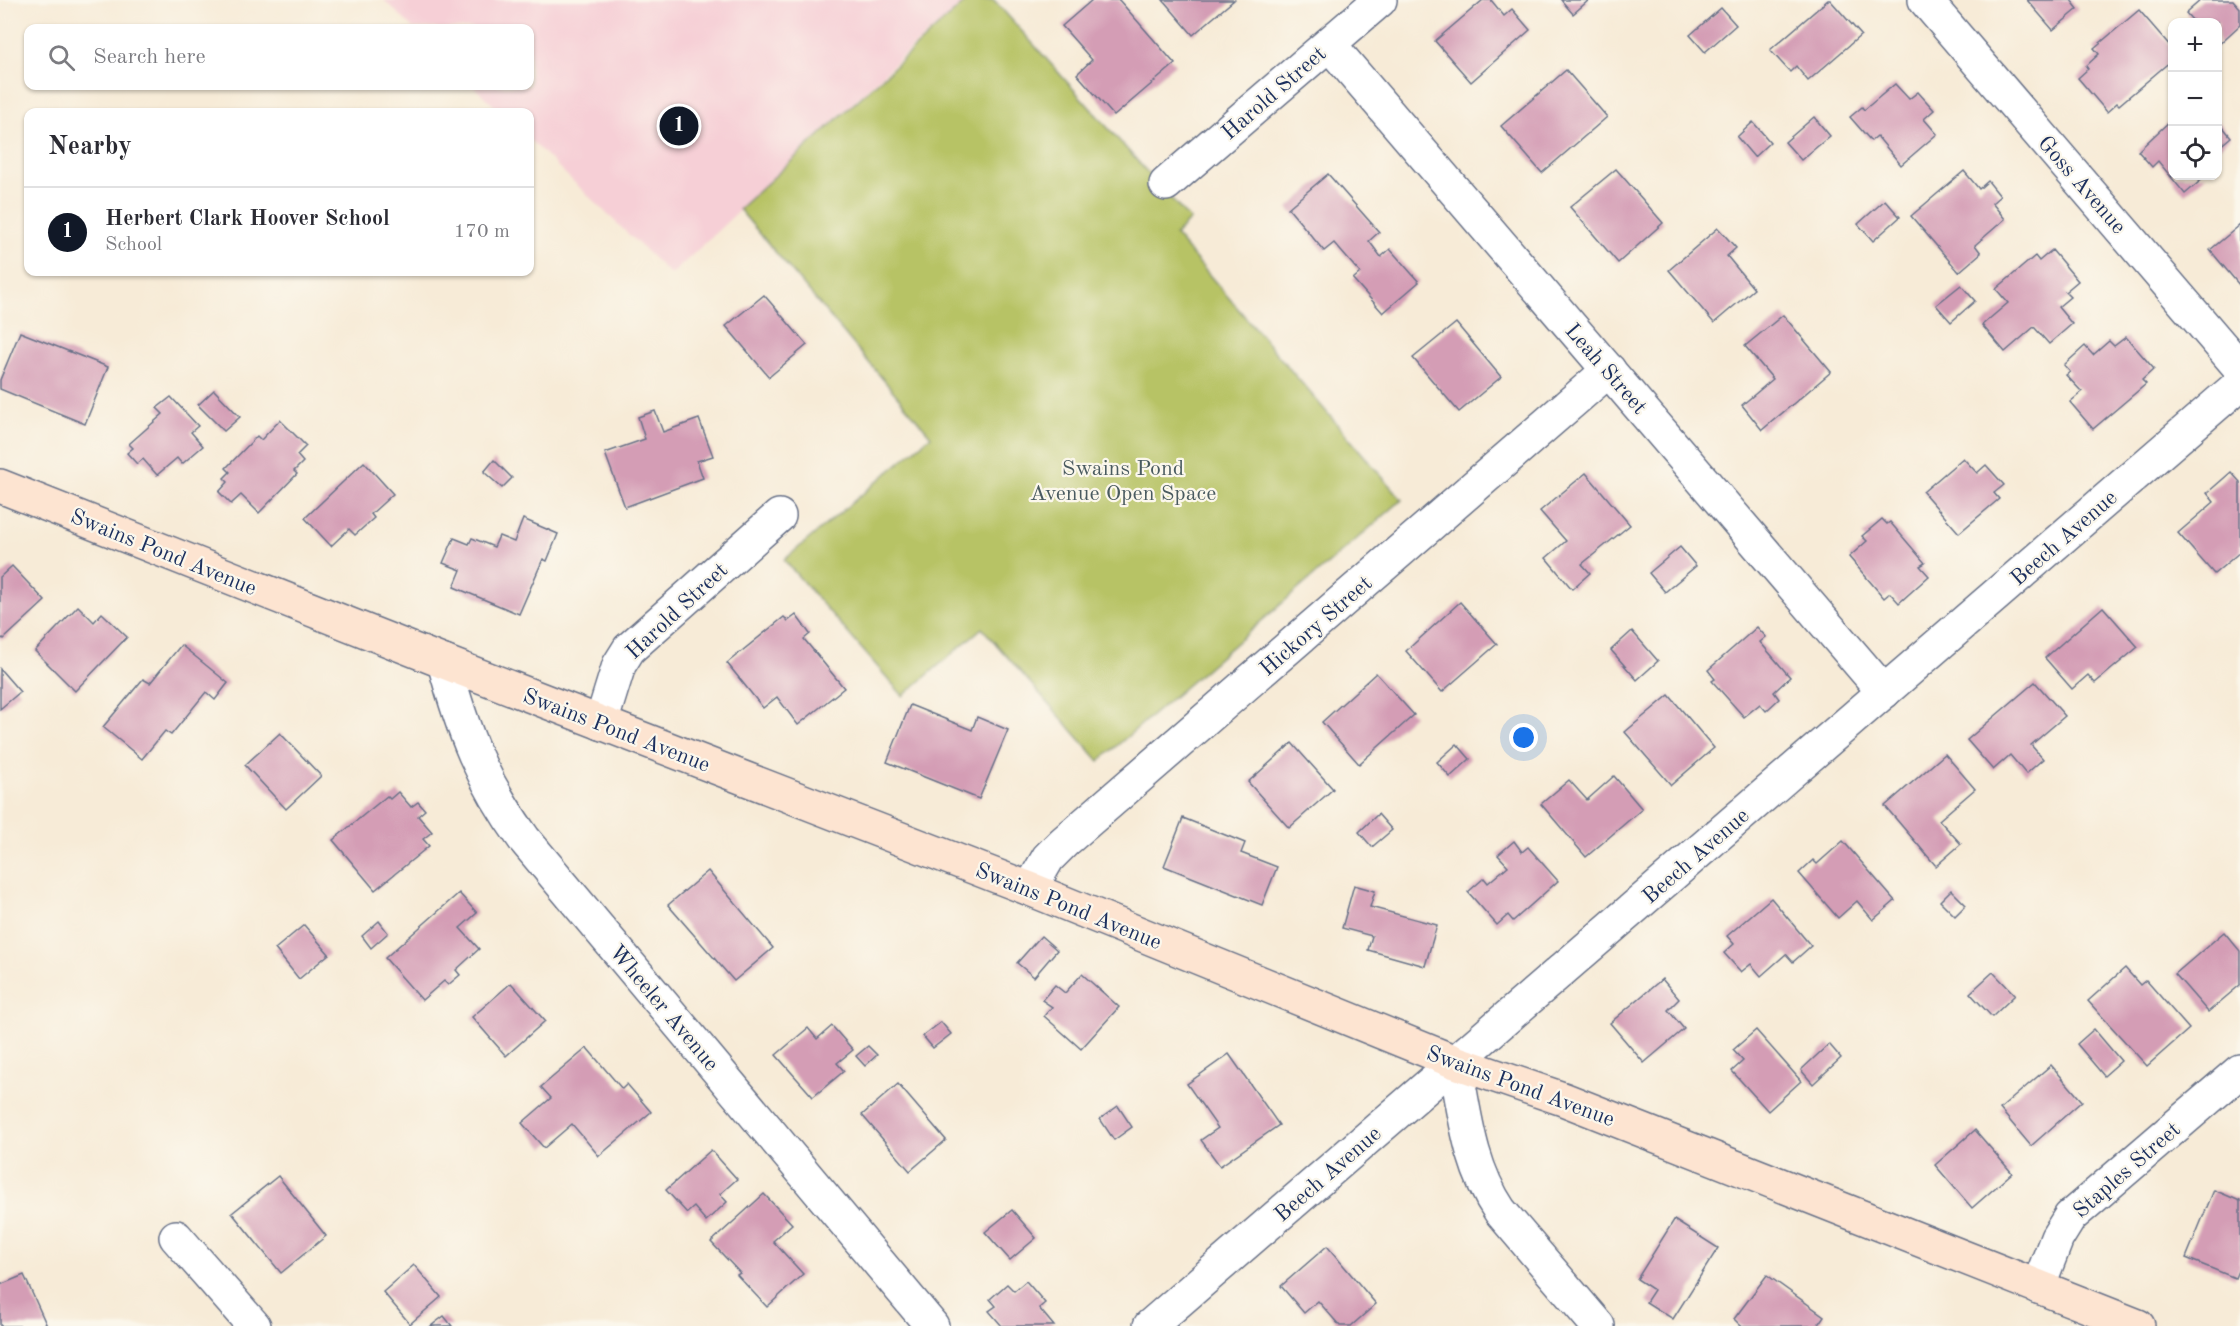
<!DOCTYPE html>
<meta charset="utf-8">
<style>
body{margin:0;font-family:"Old Standard TT",serif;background:#f2f2f3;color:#2b2b33}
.controls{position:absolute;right:18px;top:18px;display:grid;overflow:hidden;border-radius:12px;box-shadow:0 2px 4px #0004}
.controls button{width:54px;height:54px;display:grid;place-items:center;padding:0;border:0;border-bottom:2px solid #e1e1e2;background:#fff;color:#2b2b33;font:30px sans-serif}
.you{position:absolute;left:1524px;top:738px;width:21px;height:21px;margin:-15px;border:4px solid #fff;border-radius:50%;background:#1a73e8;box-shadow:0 0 0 9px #1a73e833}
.badge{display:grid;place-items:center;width:39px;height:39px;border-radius:50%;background:#111827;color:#fff;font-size:20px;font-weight:700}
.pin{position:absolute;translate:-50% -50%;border:3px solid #fff;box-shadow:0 2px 6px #0006}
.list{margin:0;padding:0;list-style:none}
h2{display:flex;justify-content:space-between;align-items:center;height:78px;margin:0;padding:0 24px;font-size:26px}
h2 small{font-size:20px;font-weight:400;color:#7c7c81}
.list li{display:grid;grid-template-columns:39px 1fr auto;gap:18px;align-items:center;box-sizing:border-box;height:90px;padding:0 24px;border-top:2px solid #e1e1e2}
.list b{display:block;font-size:22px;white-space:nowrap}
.list p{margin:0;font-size:20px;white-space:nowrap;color:#7c7c81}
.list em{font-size:20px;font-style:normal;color:#7c7c81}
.icon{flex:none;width:33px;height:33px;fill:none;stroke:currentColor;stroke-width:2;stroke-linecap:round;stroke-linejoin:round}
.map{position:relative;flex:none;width:2240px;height:1326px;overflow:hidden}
.search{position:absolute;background:#fff;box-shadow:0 2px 4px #0004;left:24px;top:24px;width:510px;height:66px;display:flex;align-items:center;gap:15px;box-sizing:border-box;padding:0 21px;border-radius:12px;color:#7c7c81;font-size:22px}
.panel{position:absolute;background:#fff;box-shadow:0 2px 4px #0004;left:24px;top:108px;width:510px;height:168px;border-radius:12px}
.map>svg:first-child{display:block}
</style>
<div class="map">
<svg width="2240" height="1326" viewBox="0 0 2240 1326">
<rect width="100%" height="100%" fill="#fbf7ec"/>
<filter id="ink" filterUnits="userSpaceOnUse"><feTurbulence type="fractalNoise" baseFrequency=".0167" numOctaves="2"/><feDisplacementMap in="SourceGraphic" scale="12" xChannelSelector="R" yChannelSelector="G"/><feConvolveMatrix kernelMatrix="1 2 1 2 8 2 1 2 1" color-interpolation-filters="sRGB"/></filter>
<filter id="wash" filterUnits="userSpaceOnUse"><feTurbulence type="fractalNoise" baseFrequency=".008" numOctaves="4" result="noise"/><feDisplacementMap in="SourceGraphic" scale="24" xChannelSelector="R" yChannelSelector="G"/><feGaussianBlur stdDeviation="1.35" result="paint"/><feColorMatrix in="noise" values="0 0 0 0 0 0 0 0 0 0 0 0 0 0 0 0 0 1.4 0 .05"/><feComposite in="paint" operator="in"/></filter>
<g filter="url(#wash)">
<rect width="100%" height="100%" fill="#f7ebd7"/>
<path fill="#f6cfd6" d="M384,0h583l-67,58 -229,217 -141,-135v-28h-29l-28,-26h57v-58h-117z"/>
<path fill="#b7c365" stroke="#697962" stroke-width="1.5" d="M967,0h27l196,220 -15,15 227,265 -303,261 -117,-133 -79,68 -119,-136 147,-124 -192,-227z"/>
<g id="blocks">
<g fill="#d49db5">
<path d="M1092,0h27l56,64 -61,52 -37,-42 15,-14 -30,-34z"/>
<path d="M1163,0h71l-41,35z"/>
<path d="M1483,0h8l13,16 8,-7 18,21 -59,52 -36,-41z"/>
<path d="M1561,0h28l-16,14z"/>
<path d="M1828,0h2l31,35 -53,46 -12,-15 -6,6 -20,-22z"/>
<path d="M2027,0h44l7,9 -25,21z"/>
<path d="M2201,0h32l7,8v17l-22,20v-23h-24l-8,-9z"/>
<path d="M1721,8l15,17 -31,27 -15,-17z"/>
<path d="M2139,10l33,38v12l-53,45 -2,-2 -10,9 -29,-34 10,-9 -2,-3 13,-12 -5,-6z"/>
<path d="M1566,70l41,47 -65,56 -41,-47z"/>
<path d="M1895,84l14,15 9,-7 16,18 -10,9 13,15 -36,31 -24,-29 -6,5 -21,-24 12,-10 2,3z"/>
<path d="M1814,117l16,19 -29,24 -16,-18z"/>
<path d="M2172,119v57h34l-21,18 -27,-33 -6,6 -14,-16z"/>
<path d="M2218,121l13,16 -13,11z"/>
<path d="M1753,122l17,20 -16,15 -17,-20z"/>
<path d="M1616,169l47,54 -45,40 -48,-56z"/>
<path d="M1964,171l15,18 9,-8 12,15 -8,7 13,16 -30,26 6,8 -22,19 -48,-56z"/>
<path d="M1328,174l51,58 -10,9 12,16 9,-8 29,33 -36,31 -30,-34 7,-6 -26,-30 -10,8 -36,-43z"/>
<path d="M1885,200l15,17 -27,24 -15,-17z"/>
<path d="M2240,225v61l-30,-36z"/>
<path d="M1718,228l18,20 -9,8 27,33 -40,34 -45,-53z"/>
<path d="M2052,250l26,31 -13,11 5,5 -12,10 14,17 -23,20 -15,-17 -29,25 -23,-27 26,-22 -12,-14 39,-33 4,5z"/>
<path d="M1961,285l14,16 -24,21 -15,-17z"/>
<path d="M764,295l43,50 -38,32 -43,-51z"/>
<path d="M1783,315l48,57 -69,58 -20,-25 31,-26 -28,-33z"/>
<path d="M1456,323l45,54 -42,35 -46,-54z"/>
<path d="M20,332l88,35 -23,57 -85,-35v-9z"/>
<path d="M2126,337l28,32 -12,11 4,4 -53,45 -23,-27 12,-10 -16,-17 4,-3 -6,-7 21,-19 8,9 16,-14 5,5z"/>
<path d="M214,390l26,27 -16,14 -26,-26z"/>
<path d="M171,397l27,29 -7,6 12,14 -21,18 -5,-6 -20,17 -14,-16 -6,5 -10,-11 6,-5 -4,-4 34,-30 -6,-6z"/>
<path d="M655,411l8,21 36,-13 14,37 -16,5 6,17 -78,29 -20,-54 40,-14 -7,-22z"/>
<path d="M280,420l26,26 -9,9 6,7 -9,9 3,3 -38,39 -18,-18 -10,9 -12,-12 9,-10 -4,-4 6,-6 -4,-4 31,-32 4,4z"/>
<path d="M1963,458l14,15 9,-8 18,20 -10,8 5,6 -40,34 -36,-41z"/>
<path d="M494,460l18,18 -10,10 -18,-16z"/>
<path d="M364,462l29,32 -22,20 3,4 -19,17 -6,-6 -18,17 -26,-28z"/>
<path d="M2231,472l9,10v70l-26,22 -36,-41 36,-31 -7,-9z"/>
<path d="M1586,473l44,52 -48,39 8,9 -18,16 -26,-31 20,-17 -26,-30z"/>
<path d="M523,519l35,15 -11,27 -4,-2 -24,55 -65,-27 7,-17 -18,-7 11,-25 15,6 3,-6 22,9 5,-11 15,6z"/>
<path d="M1882,519l5,5 3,-2 35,41 -5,3 9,10 -30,27 -9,-10 -6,5 -35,-41 18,-16 -5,-5z"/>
<path d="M1680,547l16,19 -31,26 -16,-19z"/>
<path d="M12,566l33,35 -41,38 -1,-1 -3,2v-63z"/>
<path d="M1460,602l37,42 -55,48 -36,-41z"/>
<path d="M78,606l16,16 8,-9 25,24 -52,54 -40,-40z"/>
<path d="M2103,607l35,40 -43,36 -7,-8 -16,14 -27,-31z"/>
<path d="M796,615l14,19 -6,5 40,49 -46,37 -21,-28 -14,11 -36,-45 57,-46 4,4z"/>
<path d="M1757,627l9,10 -6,5 30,35 -16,15 5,7 -13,12 -6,-7 -16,13 -32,-36 3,-2 -7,-9z"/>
<path d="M1632,631l26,30 -21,19 -26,-30z"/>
<path d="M181,645l47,38 -13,17 -9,-8 -35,43 -6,-4 -23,28 -39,-32 40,-48 7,4z"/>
<path d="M0,669l20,23 -20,17z"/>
<path d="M1376,673l38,42 -55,49 -37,-42z"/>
<path d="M2035,682l30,34 -34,29 12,14 -17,15 -16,-19 -17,15 -26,-30z"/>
<path d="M1669,695l45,53 -43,37 -46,-53z"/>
<path d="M910,705l62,25 5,-13 31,13 -29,69 -92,-37z"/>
<path d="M280,733l41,43 -35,33 -41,-44z"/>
<path d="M1292,743l41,46 -44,39 -41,-46z"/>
<path d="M1457,744l13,15 -20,18 -13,-15z"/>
<path d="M1945,754l30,35 -36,31 22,24 -25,22 -51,-60z"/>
<path d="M1614,776l28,33 -56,48 -45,-53 28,-24 18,20z"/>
<path d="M398,792l13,15 7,-5 7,8 -7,6 14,16 -9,7 6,7 -54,44 -42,-50 54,-44 3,3z"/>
<path d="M1378,814l14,16 -20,17 -13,-15z"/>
<path d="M1183,818l62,25 -4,10 36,14 -15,38 -98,-39z"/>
<path d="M1514,841l8,11 6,-5 30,34 -45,40 -5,-6 -11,10 -29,-33 16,-14 4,5 20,-17 -10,-11z"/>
<path d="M1843,841l52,60 -22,19 -16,-19 -19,17 -39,-45 14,-13 4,4z"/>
<path d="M708,871l65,77 -39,33 -66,-76z"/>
<path d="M1354,885l21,6 -5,16 67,18 -12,41 -57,-16 4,-14 -30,-8z"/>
<path d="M1951,890l15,15 -11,11 -15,-15z"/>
<path d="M459,893l18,20 -17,15 19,21 -23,21 4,5 -12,10 -4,-4 -22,19 -37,-42z"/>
<path d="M1771,898l40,48 -18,16 -7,-8 -25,22 -10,-12 -10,8 -17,-19 10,-9 -7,-8z"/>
<path d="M379,921l9,12 -17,15 -9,-12z"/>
<path d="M304,925l25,29 -30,25 -24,-30z"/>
<path d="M2224,932l16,19v34l-32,27 -33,-38z"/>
<path d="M1041,936l16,14 -23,27 -17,-14z"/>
<path d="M2125,968l15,17 6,-5 43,49 -42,37 -59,-65z"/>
<path d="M1993,972l22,23 -23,22 -22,-24z"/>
<path d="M1082,974l37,33 -38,42 -37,-33 8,-9 -10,-7 13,-15 10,8z"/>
<path d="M1662,979l17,20 -11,11 16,19 -40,34 -34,-40z"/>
<path d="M511,983l34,38 -39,35 -34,-39z"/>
<path d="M941,1022l10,12 -18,14 -10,-12z"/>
<path d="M832,1026l21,24 -16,13 7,8 -31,26 -37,-42 32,-27 9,11z"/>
<path d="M2094,1029l27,32 -17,15 -27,-32z"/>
<path d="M1756,1030l45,51 -33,30 -36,-40 11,-10 -10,-11z"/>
<path d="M1829,1044l12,14 -28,26 -12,-14z"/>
<path d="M868,1046l9,9 -12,11 -9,-10z"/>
<path d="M587,1048l35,41 5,-5 24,28 -52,44 -27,-32 -28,24 -22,-25 29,-25 -10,-11z"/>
<path d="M1229,1054l50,71 -59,41 -19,-26 17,-12 -31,-44z"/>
<path d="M2051,1065l31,36 -51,45 -31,-37z"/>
<path d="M898,1084l48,56 -36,31 -48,-56z"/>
<path d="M1118,1106l14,21 -18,13 -14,-21z"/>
<path d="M1975,1130l37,43 -40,35 -37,-43z"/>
<path d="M711,1150l26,29 -17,15 7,8 -21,19 -12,-14 -7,6 -21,-23z"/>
<path d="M278,1176l48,60 -45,37 -49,-60z"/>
<path d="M2214,1190l26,11v65l-5,12 -49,-20z"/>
<path d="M764,1194l28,30 -19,17 30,33 -36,33 -30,-32 3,-2 -29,-31z"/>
<path d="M1012,1210l24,28 -26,22 -25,-28z"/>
<path d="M1674,1220l44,28 -45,71 -27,-17 8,-12 -17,-11z"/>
<path d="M1327,1246l49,58 -25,22h-11l-22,-25 -14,12 -23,-27z"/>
<path d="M414,1265l27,32 -31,27 -27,-32z"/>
<path d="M24,1275l23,51h-47v-41z"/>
<path d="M1767,1275l57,41 -7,10h-76l-7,-7z"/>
<path d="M1026,1281l19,22 -6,5 15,18h-52l-13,-15 7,-5 -6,-7 17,-15 7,7z"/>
<path d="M444,1316l8,10h-21z"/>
</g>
</g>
</g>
<g filter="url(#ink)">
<use href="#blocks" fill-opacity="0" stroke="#687188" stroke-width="1.5"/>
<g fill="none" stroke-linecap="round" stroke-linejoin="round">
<g stroke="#687188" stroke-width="36">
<g id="street">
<path d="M1925,0l315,368"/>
<path d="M1329,44l555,648"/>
<path d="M1166,184l214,-184"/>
<path d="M444,662c19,70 37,118 80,177l408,487"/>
<path d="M601,723l18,-58 10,-16 150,-133"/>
<path d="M1030,889l18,-31 16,-16 545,-472"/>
<path d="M1455,1062c10,52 14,103 45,149l98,115"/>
<path d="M176,1237l78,89"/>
<path d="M2038,1287l19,-49 13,-21 170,-146"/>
<path d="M1150,1326l1090,-942"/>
</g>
</g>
<g stroke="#687188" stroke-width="36">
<path id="secondary" d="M0,486l444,176 586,227 425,173 108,37 575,227"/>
</g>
<use href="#street" stroke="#fff" stroke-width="33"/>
<use href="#secondary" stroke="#fde4d1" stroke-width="33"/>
</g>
</g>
<g text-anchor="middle" stroke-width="4.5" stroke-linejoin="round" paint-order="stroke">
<g font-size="22" fill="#1b2f5e" stroke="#fbf7ec">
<text transform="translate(1273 92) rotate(-41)" y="8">Harold Street</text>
<text transform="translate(2083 184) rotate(49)" y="8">Goss Avenue</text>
<text transform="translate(1607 368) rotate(49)" y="8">Leah Street</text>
<text transform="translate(2063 537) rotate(-41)" y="8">Beech Avenue</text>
<text transform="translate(164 551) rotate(22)" y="8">Swains Pond Avenue</text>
<text transform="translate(676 610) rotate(-43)" y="8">Harold Street</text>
<text transform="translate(1315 625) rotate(-41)" y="8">Hickory Street</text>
<text transform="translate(617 729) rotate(21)" y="8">Swains Pond Avenue</text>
<text transform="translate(1695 855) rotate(-41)" y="8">Beech Avenue</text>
<text transform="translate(1069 905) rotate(22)" y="8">Swains Pond Avenue</text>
<text transform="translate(665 1007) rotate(50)" y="8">Wheeler Avenue</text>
<text transform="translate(1521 1085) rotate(20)" y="8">Swains Pond Avenue</text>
<text transform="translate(2126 1169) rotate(-41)" y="8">Staples Street</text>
<text transform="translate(1327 1173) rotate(-41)" y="8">Beech Avenue</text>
</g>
<g font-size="22" fill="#4a5b60" stroke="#fbf7ec">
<text x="1123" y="475">Swains Pond<tspan x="1123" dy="25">Avenue Open Space</tspan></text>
</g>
</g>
</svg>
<div class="controls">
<button>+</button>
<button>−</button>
<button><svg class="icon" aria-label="locate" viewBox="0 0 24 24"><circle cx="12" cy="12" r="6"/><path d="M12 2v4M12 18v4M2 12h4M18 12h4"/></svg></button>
</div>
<div class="you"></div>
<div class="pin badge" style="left:679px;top:126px">1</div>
<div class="search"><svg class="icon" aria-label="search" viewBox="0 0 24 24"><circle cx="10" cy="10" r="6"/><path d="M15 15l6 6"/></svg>Search here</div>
<section class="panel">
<h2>Nearby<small></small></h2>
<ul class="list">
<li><span class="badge">1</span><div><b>Herbert Clark Hoover School</b><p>School</p></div><em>170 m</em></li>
</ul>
</section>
</div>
